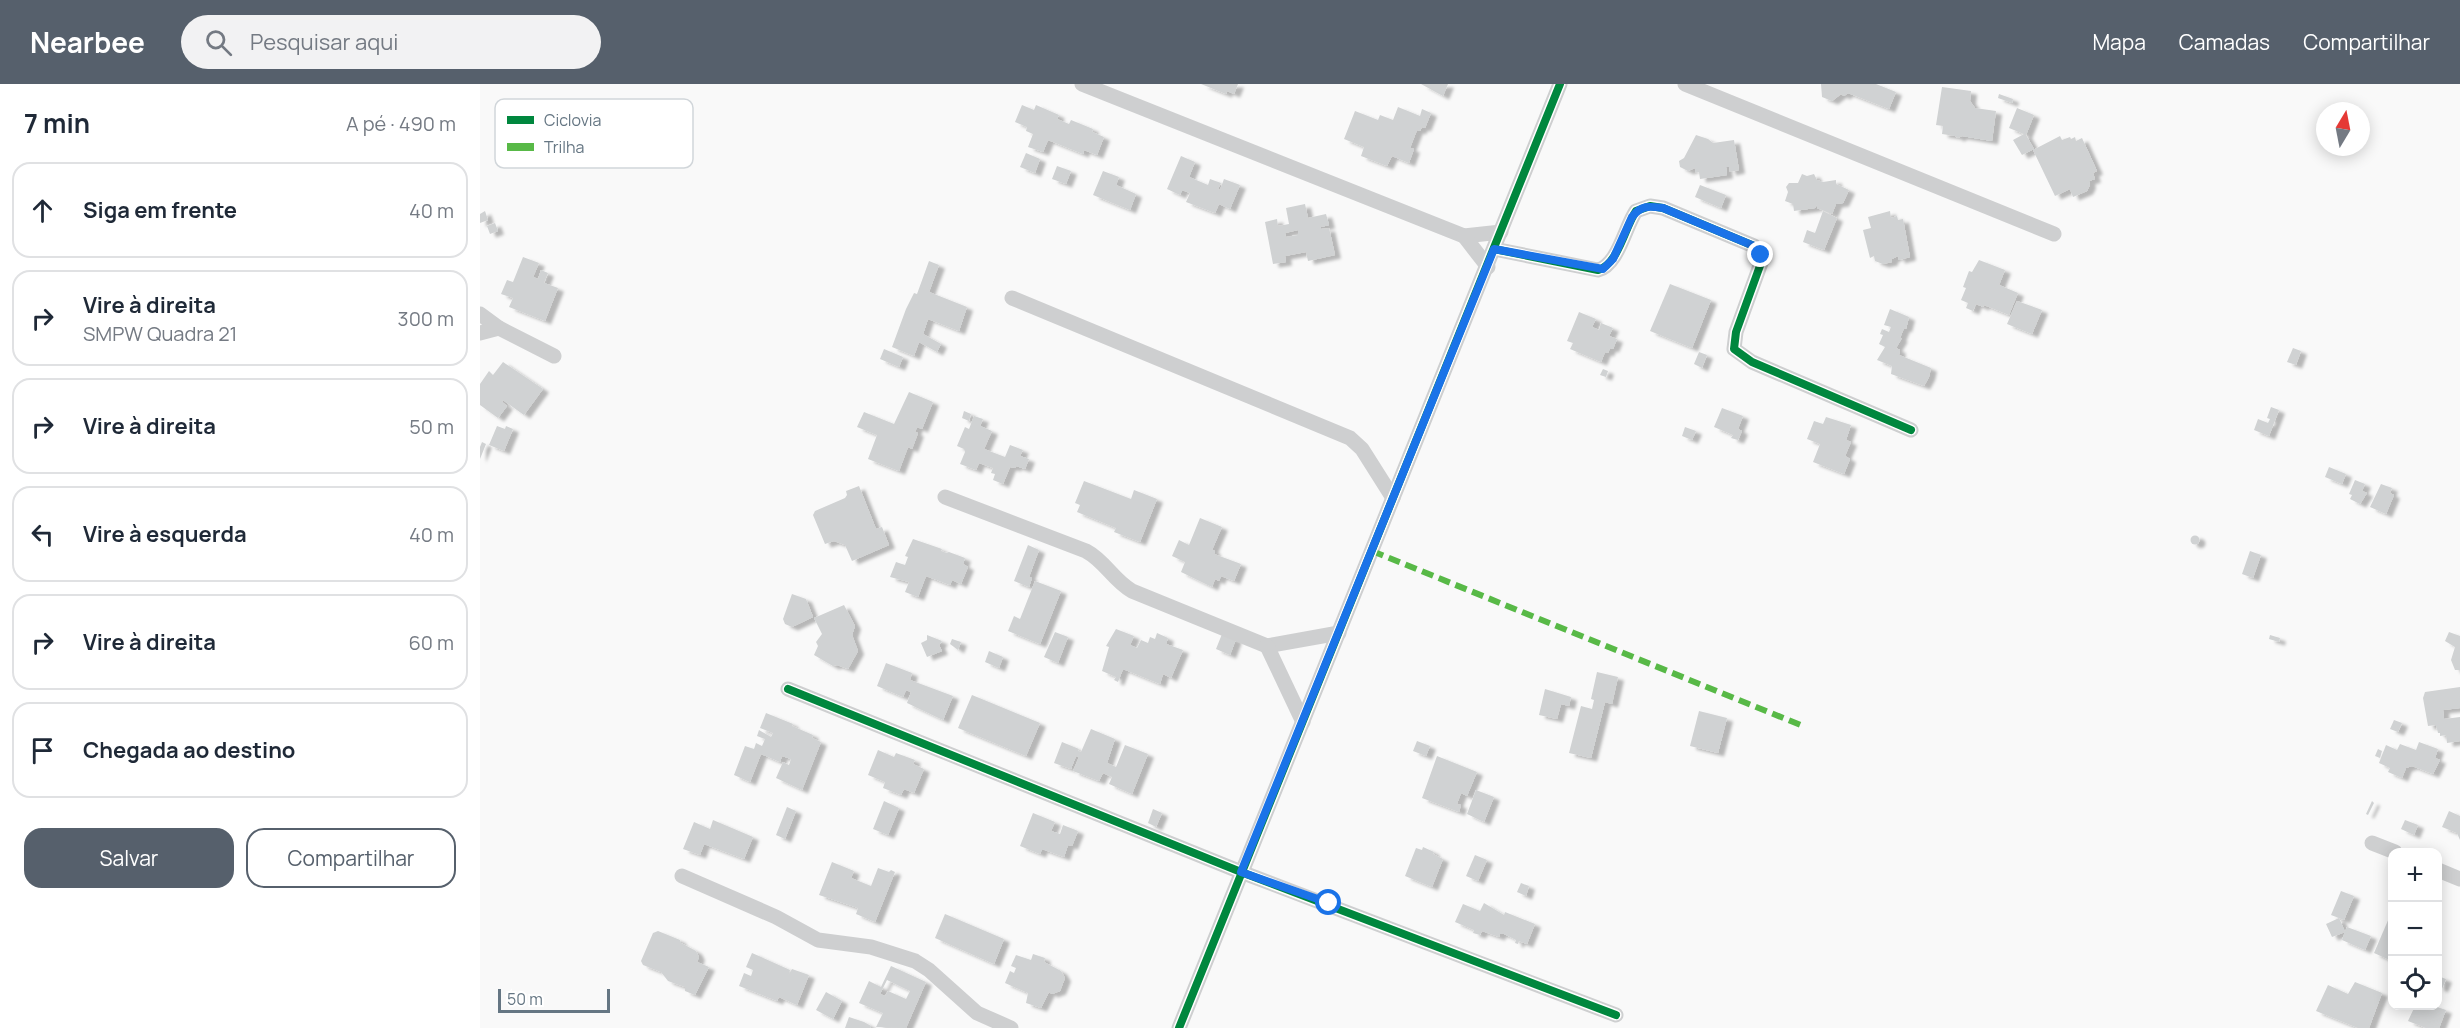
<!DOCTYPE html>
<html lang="pt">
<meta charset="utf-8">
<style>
body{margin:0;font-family:Manrope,sans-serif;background:#f2f2f3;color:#1f2937}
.controls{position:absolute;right:18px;bottom:18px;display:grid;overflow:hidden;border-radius:12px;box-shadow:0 3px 15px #0003}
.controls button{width:54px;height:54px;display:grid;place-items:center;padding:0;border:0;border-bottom:2px solid #e0e1e3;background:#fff;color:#1f2937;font:30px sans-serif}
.compass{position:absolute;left:1836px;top:18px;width:54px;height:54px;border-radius:50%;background:#fff;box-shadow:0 3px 15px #0003;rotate:10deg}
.scale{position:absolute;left:18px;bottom:15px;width:112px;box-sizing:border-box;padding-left:6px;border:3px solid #657683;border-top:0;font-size:16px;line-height:21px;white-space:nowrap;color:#657683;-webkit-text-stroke:4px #fff;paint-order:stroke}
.stop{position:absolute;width:18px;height:18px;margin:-14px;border:4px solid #1a73e8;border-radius:50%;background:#fff}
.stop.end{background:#1a73e8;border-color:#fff;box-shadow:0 2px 6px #0008}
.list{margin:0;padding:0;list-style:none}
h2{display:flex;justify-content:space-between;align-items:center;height:78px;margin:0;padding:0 24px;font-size:26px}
h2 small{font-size:20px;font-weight:400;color:#747a83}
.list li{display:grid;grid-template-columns:39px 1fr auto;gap:18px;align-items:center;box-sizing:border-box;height:96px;margin:0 12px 12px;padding:0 12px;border:2px solid #e0e1e3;border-radius:18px}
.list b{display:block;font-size:22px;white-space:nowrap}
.list p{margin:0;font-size:20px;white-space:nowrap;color:#747a83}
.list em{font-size:20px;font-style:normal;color:#747a83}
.actions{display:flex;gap:12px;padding:18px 24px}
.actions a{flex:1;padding:14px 0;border:2px solid #56606c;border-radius:18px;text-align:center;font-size:21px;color:#56606c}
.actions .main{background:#56606c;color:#fff}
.icon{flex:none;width:33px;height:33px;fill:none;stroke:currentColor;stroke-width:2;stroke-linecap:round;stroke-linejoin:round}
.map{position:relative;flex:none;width:1980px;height:944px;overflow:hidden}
header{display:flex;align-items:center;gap:36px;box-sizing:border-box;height:84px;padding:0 30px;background:#56606c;color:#fff}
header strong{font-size:28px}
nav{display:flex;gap:33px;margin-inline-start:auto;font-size:21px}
.search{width:420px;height:54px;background:#f2f2f3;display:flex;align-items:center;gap:15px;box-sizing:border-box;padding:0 21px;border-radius:33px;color:#747a83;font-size:22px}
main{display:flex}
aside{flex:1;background:#fff}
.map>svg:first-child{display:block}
</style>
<header>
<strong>Nearbee</strong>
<div class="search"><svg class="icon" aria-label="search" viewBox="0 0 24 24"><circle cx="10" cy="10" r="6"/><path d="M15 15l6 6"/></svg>Pesquisar aqui</div>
<nav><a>Mapa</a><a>Camadas</a><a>Compartilhar</a></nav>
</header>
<main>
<aside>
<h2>7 min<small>A pé · 490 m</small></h2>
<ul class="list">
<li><svg class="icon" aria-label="ahead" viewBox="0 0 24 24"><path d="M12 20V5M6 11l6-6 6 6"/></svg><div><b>Siga em frente</b></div><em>40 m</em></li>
<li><svg class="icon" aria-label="right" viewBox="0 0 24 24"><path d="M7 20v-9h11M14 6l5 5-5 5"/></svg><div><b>Vire à direita</b><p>SMPW Quadra 21</p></div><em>300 m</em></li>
<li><svg class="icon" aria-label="right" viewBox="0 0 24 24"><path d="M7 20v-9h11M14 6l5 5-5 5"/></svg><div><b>Vire à direita</b></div><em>50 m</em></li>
<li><svg class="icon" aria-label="left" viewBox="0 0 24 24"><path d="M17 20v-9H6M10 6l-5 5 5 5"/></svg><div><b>Vire à esquerda</b></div><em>40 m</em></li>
<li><svg class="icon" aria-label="right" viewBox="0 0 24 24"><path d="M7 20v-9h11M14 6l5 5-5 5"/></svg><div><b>Vire à direita</b></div><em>60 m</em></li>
<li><svg class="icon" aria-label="arrive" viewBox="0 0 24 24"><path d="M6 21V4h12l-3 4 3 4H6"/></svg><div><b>Chegada ao destino</b></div></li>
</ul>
<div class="actions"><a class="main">Salvar</a><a>Compartilhar</a></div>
</aside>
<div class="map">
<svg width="1980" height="944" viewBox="0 0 1980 944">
<defs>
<filter id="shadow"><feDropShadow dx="6" dy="3.5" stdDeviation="1.5" flood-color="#0004"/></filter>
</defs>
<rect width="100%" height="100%" fill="#f9f9f9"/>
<g fill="#d0d2d3" fill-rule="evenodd" filter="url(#shadow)">
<path d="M721,0h37l-4,10 -7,-3 -1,3z"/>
<path d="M941,0h27l-5,12z"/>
<path d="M1341,0h55l20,8 -7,17 -41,-16 -4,3 -3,-2 -9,7 -10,-4z"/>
<path d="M1462,3l29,4 -1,10 5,7 21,3 -4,30 -30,-5 -4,2 -3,-2 -13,-2 1,-8 -7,-1z"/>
<path d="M1519,10l14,5 -1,4 -14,-5z"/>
<path d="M542,21l12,5 2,-5 23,10 -2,4 12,5 2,-4 22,9 -1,3 12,5 -7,18 -13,-5 -1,4 -35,-14 -5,12 -15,-5 5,-13 -7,-3 1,-4 -12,-5z"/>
<path d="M918,23l22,9 2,-7 9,4 -6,15 -3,-1 -2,4 -3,-1 -7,18 4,1 -5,14 -17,-7 -5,10 -26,-10 3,-9 -20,-8 11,-28 23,9 2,-5 13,5z"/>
<path d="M1537,24l17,7 -8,20 8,14 -12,6 -9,-15 11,-6 -15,-6z"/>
<path d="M1216,51l12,4 5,4 21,-3 5,30 -9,2 -1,-5h-3l1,8 -27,4 -1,-7 -4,1v-5l-7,3 -8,-4 -1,-6 5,-3z"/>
<path d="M1580,52l2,4 8,-3 1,2 4,-2 1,4 6,-3 15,33 -4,2 2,6 -6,2 1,4 -3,6 -14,6 -3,-8 -15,7 -22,-46z"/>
<path d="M546,69l14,6 -5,14 -15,-6z"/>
<path d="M701,72l14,6 -6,15 19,8 2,-6 11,4 -3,6 2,1 4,-11 16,6 -10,24 -11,-5 -4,9 -29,-11 4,-9 -8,-3 -2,5 -13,-6z"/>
<path d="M577,82l14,5 -5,13 -14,-5z"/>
<path d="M623,87l16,6 -3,8 20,9 -6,16 -37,-15z"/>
<path d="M1322,90l5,2 7,-2 3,6 6,2 13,-2v4l13,6 -6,13 -7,1 -4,10 -15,-6v-3l-2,3 -21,3 -1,-7 -8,-3 3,-9 -2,-5 3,-4h9z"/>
<path d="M1220,101l26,10 -5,13 -26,-11z"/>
<path d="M825,120l3,14 18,-4 3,11 -8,2v2l8,-1 6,27 -27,6 -2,-9 -21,4 1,6 -13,2 -8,-42 12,-3 1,7 11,-2 -3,-16zM818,146v5l-12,2 -1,-4z"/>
<path d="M5,127l3,9 -8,3v-9z"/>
<path d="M1343,127l14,7 -13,32 -21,-8 4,-12 8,3z"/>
<path d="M1410,127l1,7 6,-2 1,4 5,-1 7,38 -11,3 -1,-4 -6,3v3l-9,2 -8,-3 -1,-5 -4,2 -7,-28 8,-2 -3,-11z"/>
<path d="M15,139l3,8 -8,3 -3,-8z"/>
<path d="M43,173l16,6 -6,14 5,2 3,-9 7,3 -4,10 14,5 -13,33 -36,-14 4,-9 -12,-4 6,-14 6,2z"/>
<path d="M1499,176l26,10 -6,15 19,8 -9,22 -25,-10 -1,2 -7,-3 -3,7 -7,-3 2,-5 -7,-3 5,-12 -3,-1 6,-16 3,1z"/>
<path d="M449,177l10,4 -10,27 38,15 -8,24 -31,-12 -5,15 18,10 -4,8 -18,-10 -5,14 -22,-9 14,-38 8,-16 3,1z"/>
<path d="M1190,200l41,16 -19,48 -42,-17z"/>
<path d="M1537,217l25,9 -10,24 -25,-10z"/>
<path d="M1410,225l19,8 -3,12 -2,-1 -4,10h2l-6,10 4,2 -1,5 32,13 -2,9 -5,9 -33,-12 1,-8 -15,-6 8,-13 -6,-3 4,-9 -3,-1 2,-5 7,3 2,-5 -7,-2z"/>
<path d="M1099,228l17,7 -4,8 7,3 2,-7 12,5 -4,8 8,3 -4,10 -3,-1 -2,5 -3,-1 -4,10 -31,-13 3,-6 -6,-2z"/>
<path d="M1813,264l8,3 -5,14 -9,-3z"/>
<path d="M404,265l19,8 -4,10 -19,-8z"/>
<path d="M1219,268l8,3 -5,13 -8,-4z"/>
<path d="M23,278l40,27 -19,26 -21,-15 -1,2 5,4 -9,12 -18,-13v-21l9,-13 4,4z"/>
<path d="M1123,285l5,2 -2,6 -6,-2z"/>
<path d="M429,308l24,10 -11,27 -5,-2 -2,5 3,1 -6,16 -4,-2 -9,24 -31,-12 9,-24 -20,-8 7,-15 30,12z"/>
<path d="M1791,323l8,3 -10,26 -15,-6 4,-11 10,4 2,-4 -3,-1z"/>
<path d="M1242,324l21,8 -5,13 4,2 -4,9 -7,-2 2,-3 -19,-8z"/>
<path d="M484,327l7,3 -2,7 -7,-3z"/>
<path d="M494,332l9,3 -3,7 12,5 -8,18 21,8 5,-12 13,5 -3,6 9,3 -4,10 -9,-3 -1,2 -5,-1 -7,17 -10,-4 2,-6 -4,-1 2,-5 -14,-5 -3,7 -16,-6 5,-12 -1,-3 -7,-3 8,-19 4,2z"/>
<path d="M1346,333l25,8 -5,15 5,2 -6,14 5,3 -6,15 -31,-12 7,-18 -13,-5 7,-18 9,3z"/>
<path d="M17,342l8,3 1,-3 7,3 -9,22 -15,-6z"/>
<path d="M1205,343l11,4 -4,9 -10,-4z"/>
<path d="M2,358l4,2 -6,15v-12z"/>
<path d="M1849,383l17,7 -4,10 -17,-7z"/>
<path d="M1875,396l10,4 -3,7 5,2 -7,11 -10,-5 2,-4 -3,-1z"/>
<path d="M604,397l47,18 3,-9 23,9 -17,43 -26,-10 2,-4 -39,-16 3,-7 -5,-2z"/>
<path d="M1901,400l11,4 -2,5 4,2 -8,19 -16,-7z"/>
<path d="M379,402l17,43 6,-2 7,18 -37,16 -7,-16 -11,-4 -9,3 -12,-29 2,-4 30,-13 2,-3 -1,-4z"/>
<path d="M720,434l22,9 -10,23 3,1 -1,3 27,10 -7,17 -13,-5 -2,5 -4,-2 -3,8 -31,-15 4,-10 -13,-6 7,-16 10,5z"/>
<circle cx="1715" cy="456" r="4.5"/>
<path d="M433,455l29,10 -1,2 5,2 3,-1 16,6 -2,6 5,3 -7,17 -9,-4 -2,5 -24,-9 -8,21 -13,-5 4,-10 -19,-5 6,-15 9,3 3,-8 -3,-1z"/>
<path d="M548,461l11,5 -10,27 3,1 -3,9 -15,-6z"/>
<path d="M1770,467l11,4 -8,23 -11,-4z"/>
<path d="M555,497l26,10 -21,53 -32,-13 6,-15 6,3z"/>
<path d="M312,510l14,5 7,18 -21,10 -7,-3 -2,-5z"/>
<path d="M364,521l11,21 -3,9 6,16 -10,18 -11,-4 -4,1 -19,-11 4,-9 -2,-4 6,-8 -8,-16z"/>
<path d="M636,545l18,7 -4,9 7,3 4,-8 7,3 2,-6 5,2 2,-6 11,5 -2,6 17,6 -12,28 -8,-4 -3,10 -37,-15 -5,13 -4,-2 2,-3 -14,-6 7,-24 -3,-1z"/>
<path d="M575,548l13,5 -10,26 -14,-6z"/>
<path d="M1969,548l11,4v34h-5l-4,-10 4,-13 -10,-6z"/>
<path d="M742,550l14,5 -6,16 -14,-6z"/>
<path d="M447,551l15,6 -3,4 3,6 -15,6 -6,-14 6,-3z"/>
<path d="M1790,551l10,3 -1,4 -10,-3z"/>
<path d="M472,555l9,3 -3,8 -8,-6z"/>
<path d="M509,567l14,6 -4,11 -14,-6z"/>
<path d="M406,579l26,10 -2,7 43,16 -10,24 -36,-17 4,-11 -5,-2 -3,7 -26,-11z"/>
<path d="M1117,588l21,5 -6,27 -7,-2 -14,56 -22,-5 12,-47 11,3 2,-9 -3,-1z"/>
<path d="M1980,603v21l-17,2 1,9 16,-2v24l-13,2 -1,-8 -6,1v-3h-2l-2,-8 -8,1 -5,-28 2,-6z"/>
<path d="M1065,605l26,8 -2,9 -8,-2 -4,15 -18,-4z"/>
<path d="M492,611l68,28 -14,33 -68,-28z"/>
<path d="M1219,627l28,7 -9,35 -28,-7z"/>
<path d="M286,629l27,11 -1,2 21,9 -1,3 9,4 -19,48 -26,-12 7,-16 6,3 2,-6 -9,-3 -2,6 -19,-8 -11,28 -16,-7 11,-29 9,3 2,-6 6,3 3,-7 -8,-3 2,-6 12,7 2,-4 -13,-5z"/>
<path d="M1914,636l8,3 -4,9 -8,-3z"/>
<path d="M611,645l24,10 -8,24 9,4 9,-22 23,9 -16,40 -23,-10 3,-7 -9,-4 -4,8 -26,-10 6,-14 -3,-1 -5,13 -17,-6 8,-21 17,7 -1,2 3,1z"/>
<path d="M937,657l13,5 -4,10 -13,-5z"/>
<path d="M1939,658l19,7 -3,9 5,2 -7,14 -21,-8 -6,2 -4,10 -14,-6 2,-4 -11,-5 7,-18 11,5 3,-6 16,6z"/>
<path d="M1898,665l4,2 -2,7 -5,-2z"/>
<path d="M398,666l16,7 2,-4 19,7 -2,4 11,5 -10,24 -10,-4 -3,6 -18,-7 2,-6 -17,-7z"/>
<path d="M957,672l40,16 -10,24 -6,-3 -4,11 4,1 -2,7 -37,-14z"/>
<path d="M996,706l18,7 -10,25 -17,-8z"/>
<path d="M404,717l15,7 -11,27 -15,-6z"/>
<path d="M1892,717l2,2 -6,12 -2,-1z"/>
<path d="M307,723l9,4 -11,28 -9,-4z"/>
<path d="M673,725l9,4 -6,14 -8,-4z"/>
<path d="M1969,727l11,5v24l-3,-7 -15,-6z"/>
<path d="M553,729l22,9 -4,9 9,3 3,-9 15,6 -6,15 -4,-1 -4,12 -22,-8 -2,5 -20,-8z"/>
<path d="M233,736l40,17 -9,22 -40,-15 -4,11 -17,-6 11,-27 16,7z"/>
<path d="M1925,736l13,5 -4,10 -13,-6z"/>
<path d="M943,763l11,5 -1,2 10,5 -11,28 -27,-11 11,-28 6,2z"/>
<path d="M995,771l12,5 -9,21 -12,-5z"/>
<path d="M352,778l22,9 -3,7 20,8 7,-18 11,4 2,-2 4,2 -20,50 -19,-8 2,-6 -39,-13z"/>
<path d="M1041,799l8,3 -3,10 -9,-4z"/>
<path d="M1861,807l13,5 -10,24 -5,-2 1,2 5,12 2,-5 24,9 -6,14 -23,-10 3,-8 -13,5 -6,-13 13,-6 -8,-3z"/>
<path d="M1004,819l20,12 1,-3 30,12 -8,20 -8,-3 -1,3 -3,-1 1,-3 -12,-6h-4l-1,3 -17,-6 -2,4 -7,-2 1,-3 -19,-8 8,-18 17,7z"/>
<path d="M1912,827v50l-18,-8z"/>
<path d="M465,830l59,25 -10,25 -59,-26z"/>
<path d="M178,847l22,9 1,3 15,8 3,6 -2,5 12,5 -14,28 -10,-4v-4l-17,-6 -7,-9 -18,-7 -2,-4 12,-28z"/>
<path d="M272,869l38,17 -2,6 4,-7 17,6 -12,30 -18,-8 -2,4 -38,-15 5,-13 7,3 2,-6 -7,-3z"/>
<path d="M553,870l12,4 -1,4 17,9 4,7 -5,13 -8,3 -3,-2 -8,16 -15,-5 2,-10 -23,-10 5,-12 4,2 2,-5 -5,-2 5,-11 15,5z"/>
<path d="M411,882l35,16 -20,46 -30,-1 7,-14 -24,-10 10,-22 12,6zM407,896l23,11 -4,8 -18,-8 -3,5 -5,-2z"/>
<path d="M1958,892l8,3 -4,10 -4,-2z"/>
<path d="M1875,898l27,11 -13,35h-11l-42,-17 12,-26 20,9z"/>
<path d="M346,908l16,9 -9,18 -17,-9z"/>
<path d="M1935,922h19l12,4 -7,18h-13l-18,-7z"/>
<path d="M369,933l15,5 7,4 -1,2h-25z"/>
</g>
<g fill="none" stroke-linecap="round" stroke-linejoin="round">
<g stroke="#cecfd0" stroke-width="15">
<path d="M602,0l382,152 37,-4"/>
<path d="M1205,0l369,150"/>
<path d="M984,152l24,31"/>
<path d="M1014,165l104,21c20,-5 27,-43 38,-59l14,-5 13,2 91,38 7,9v8l-25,69 -2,17 18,13 159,68"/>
<path d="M532,214l338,140 12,11 31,49"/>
<path d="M0,230l19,14 55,28"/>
<path d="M0,249l19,-5"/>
<path d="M465,413l141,54c19,10 27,29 46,40l135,55 72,-13"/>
<path d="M787,562l36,76"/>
<path d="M308,605l453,183 375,143"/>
<path d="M1892,759l23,9"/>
<path d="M1958,786l22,9"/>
<path d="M202,792l94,41 42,23 53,7 44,14 14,9 48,43 34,15"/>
<path d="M699,944l381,-944"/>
</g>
<path stroke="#58b947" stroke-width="6" stroke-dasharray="12 6" stroke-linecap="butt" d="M892,467l431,175"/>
<g stroke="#fff" stroke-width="11">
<g id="cycleway">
<path d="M1014,165l104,21c20,-5 27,-43 38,-59l14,-5 13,2 91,38 7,9v8l-25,69 -2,17 18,13 159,68"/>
<path d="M308,605l453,183 375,143"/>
<path d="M699,944l381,-944"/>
</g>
</g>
<use href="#cycleway" stroke="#00873e" stroke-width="8"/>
</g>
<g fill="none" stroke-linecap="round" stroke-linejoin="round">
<path stroke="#1a73e8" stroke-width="8" d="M849,819l-88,-31 253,-623 109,20 10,-10 19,-42c9,-12 17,-11 31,-9l91,38 7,9"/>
</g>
<rect x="15" y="15" width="198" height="69" rx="9" fill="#fff" stroke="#d1d6da" stroke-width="1.5"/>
<rect x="27" y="32" width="27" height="8" fill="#00873e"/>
<rect x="27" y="59" width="27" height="8" fill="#58b947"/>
<g font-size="16" fill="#657683">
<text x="64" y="42">Ciclovia</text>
<text x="64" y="69">Trilha</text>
</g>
</svg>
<div class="controls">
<button>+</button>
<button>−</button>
<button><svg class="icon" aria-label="locate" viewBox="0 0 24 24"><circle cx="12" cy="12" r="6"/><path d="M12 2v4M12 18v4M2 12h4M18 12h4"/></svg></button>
</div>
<svg class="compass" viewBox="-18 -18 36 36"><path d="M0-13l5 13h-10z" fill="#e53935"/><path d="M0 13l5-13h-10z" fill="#747a83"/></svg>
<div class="scale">50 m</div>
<div class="stop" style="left:849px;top:819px"></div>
<div class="stop end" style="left:1281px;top:171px"></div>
</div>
</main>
